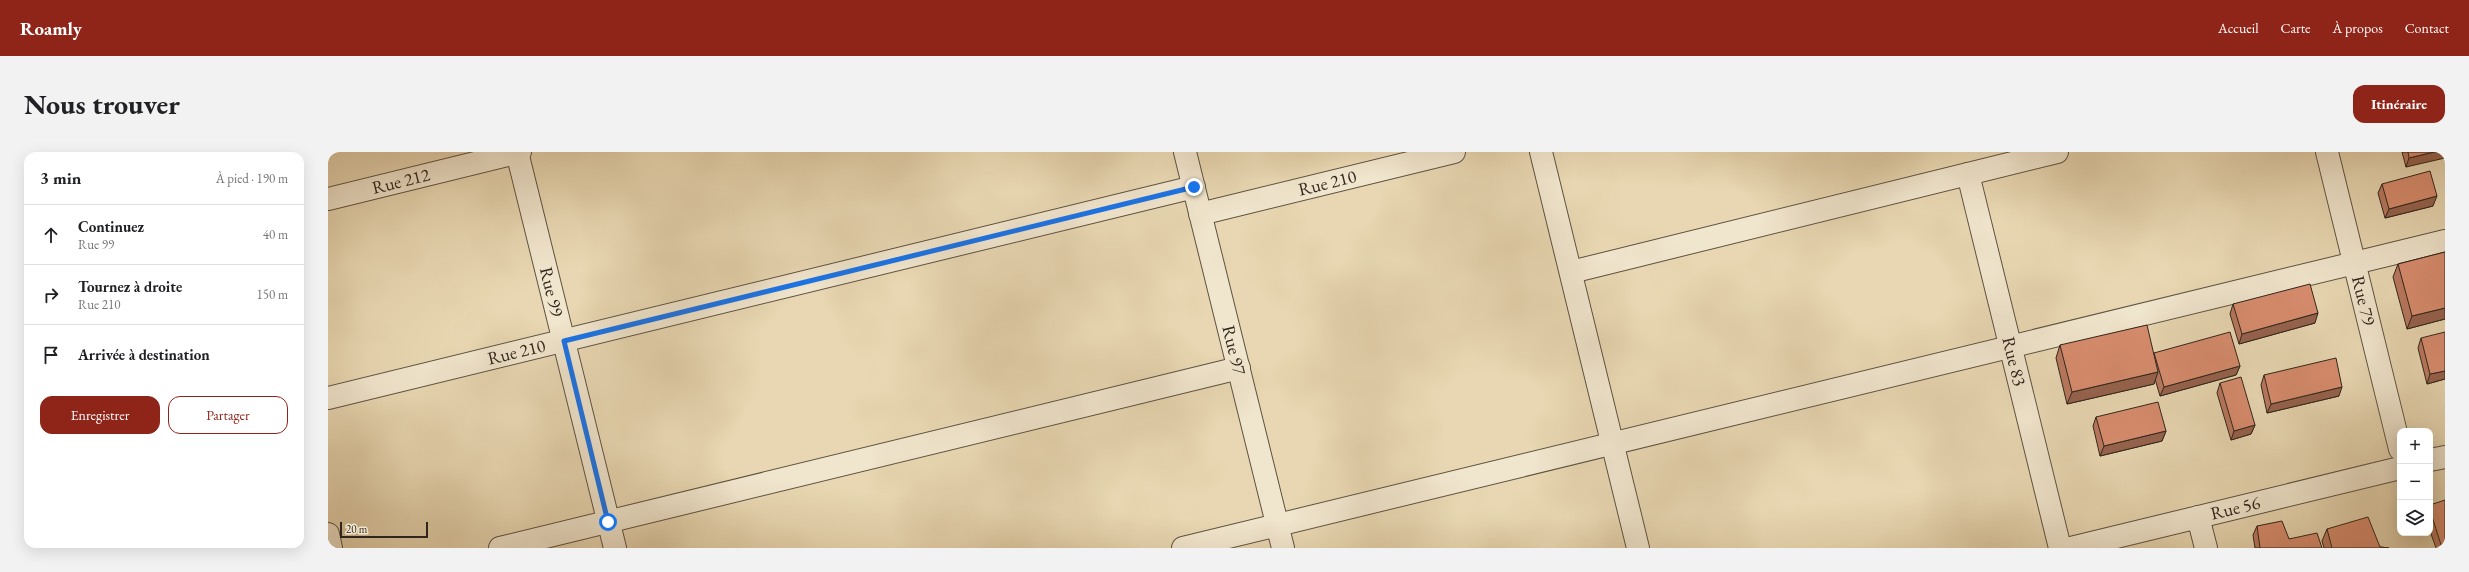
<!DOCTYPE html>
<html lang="fr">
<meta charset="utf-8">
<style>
body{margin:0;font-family:"EB Garamond",serif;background:#f2f2f2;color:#202124}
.controls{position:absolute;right:12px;bottom:12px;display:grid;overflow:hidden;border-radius:8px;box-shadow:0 4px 16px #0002}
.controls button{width:36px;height:36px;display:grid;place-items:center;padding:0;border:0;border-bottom:1px solid #e0e0e0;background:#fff;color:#202124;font:20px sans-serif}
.scale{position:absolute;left:12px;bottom:10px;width:88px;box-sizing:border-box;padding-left:4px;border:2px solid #30261d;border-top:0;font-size:11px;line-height:14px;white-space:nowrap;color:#30261d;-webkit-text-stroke:3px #f0e5cd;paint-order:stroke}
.stop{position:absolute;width:12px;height:12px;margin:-9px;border:3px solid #1a73e8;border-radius:50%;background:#fff}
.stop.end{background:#1a73e8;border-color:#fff;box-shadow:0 1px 4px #0008}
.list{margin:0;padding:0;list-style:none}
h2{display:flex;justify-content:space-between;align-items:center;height:52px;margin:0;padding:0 16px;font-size:17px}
h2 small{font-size:13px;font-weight:400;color:#757577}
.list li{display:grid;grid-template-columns:26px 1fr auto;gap:12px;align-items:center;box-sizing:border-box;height:60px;padding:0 16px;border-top:1px solid #e0e0e0}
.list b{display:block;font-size:15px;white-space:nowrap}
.list p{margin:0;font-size:13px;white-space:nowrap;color:#757577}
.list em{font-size:13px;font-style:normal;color:#757577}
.actions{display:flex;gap:8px;padding:12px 16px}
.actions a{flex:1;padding:9px 0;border:1px solid #8f2418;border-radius:12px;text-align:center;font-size:14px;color:#8f2418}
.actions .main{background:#8f2418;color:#fff}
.icon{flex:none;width:22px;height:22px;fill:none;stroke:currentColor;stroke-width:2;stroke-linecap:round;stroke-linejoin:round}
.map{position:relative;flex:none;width:2117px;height:396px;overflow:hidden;border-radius:12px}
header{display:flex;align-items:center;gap:24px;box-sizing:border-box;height:56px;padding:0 20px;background:#8f2418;color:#fff}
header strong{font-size:19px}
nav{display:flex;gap:22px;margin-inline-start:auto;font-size:14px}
.intro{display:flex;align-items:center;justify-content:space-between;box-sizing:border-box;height:96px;padding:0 24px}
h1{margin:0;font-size:28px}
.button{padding:10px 18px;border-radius:12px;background:#8f2418;color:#fff;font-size:14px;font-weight:700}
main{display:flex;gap:24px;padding:0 24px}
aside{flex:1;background:#fff;border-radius:12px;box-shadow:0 4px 16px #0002}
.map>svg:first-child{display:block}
</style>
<header>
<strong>Roamly</strong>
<nav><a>Accueil</a><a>Carte</a><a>À propos</a><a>Contact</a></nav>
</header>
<div class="intro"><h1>Nous trouver</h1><a class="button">Itinéraire</a></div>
<main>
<aside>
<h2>3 min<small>À pied · 190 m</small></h2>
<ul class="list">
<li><svg class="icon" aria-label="ahead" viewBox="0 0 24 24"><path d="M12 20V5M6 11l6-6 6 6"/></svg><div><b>Continuez</b><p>Rue 99</p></div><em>40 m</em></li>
<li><svg class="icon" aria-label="right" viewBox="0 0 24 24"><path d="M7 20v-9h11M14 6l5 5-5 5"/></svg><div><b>Tournez à droite</b><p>Rue 210</p></div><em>150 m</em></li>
<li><svg class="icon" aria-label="arrive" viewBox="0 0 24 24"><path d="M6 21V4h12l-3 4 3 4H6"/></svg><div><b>Arrivée à destination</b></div></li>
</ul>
<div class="actions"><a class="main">Enregistrer</a><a>Partager</a></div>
</aside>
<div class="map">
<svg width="2117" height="396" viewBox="0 0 2117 396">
<rect width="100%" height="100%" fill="#e8d7b2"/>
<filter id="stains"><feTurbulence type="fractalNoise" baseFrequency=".005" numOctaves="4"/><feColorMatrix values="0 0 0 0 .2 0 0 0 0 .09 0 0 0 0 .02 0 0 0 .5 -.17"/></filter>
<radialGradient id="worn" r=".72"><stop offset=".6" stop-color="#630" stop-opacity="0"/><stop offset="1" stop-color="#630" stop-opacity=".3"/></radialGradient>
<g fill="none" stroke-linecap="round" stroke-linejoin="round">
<g stroke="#5e5242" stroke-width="24">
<g id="minor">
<path id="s1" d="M189,0l98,396"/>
<path id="s2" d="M857,0l98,396"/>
<path d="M1213,0l97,396"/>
<path id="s3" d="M1999,0l73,297"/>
<path id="s4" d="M1640,22l92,374"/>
<path id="s5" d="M0,47l192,-47"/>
<path id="s6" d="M872,62l254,-62"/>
<path d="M1243,120l486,-120"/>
<path id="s7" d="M0,246l866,-211"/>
<path d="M2102,308l15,-3"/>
<path d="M1870,365l8,31"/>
<path d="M0,382l3,14"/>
<path d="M172,396l739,-180"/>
<path d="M855,396l1262,-307"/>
<path id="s8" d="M1743,396l329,-80"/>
</g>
</g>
<use href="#minor" stroke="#f0e5cd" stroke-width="22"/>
</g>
<g fill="#b9785f" stroke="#30261d">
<path d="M2074,0h43l-39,15z"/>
<path d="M2054,32l51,22 -48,12 -7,-25z"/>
<path d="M2117,100v67l-38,10 -14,-52 5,-13z"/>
<path d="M1905,152l82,19 -76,21 -9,-30z"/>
<path d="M2093,186l24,41 -18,5 -9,-36z"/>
<path d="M1732,193l94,9v-1l86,13 -4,9 -76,21 -5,-17 -1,5 -87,20 -11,-46z"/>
<path d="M1936,223l75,21 -72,17 -6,-28z"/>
<path d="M1892,231l35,42 -4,9 -20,6 -14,-47z"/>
<path d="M1768,265l70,14 -4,10 -62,15 -7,-30z"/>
<path d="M2102,353l15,43h-9l-6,-17z"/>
<path d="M1929,374l32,13 33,9h-67l-2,-13z"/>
<path d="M1999,377l53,18 9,1h-65l-2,-7z"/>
</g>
<g fill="#96624d" stroke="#30261d">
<path d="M2106,0h11v6l-39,9 3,-9z"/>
<path d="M2109,44l-4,10 -48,12 4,-9z"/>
<path d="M2117,156v11l-38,10 5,-13z"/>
<path d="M1990,161l-3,10 -76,21 3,-10z"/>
<path d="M1912,214l-4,9 -76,21 4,-9z"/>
<path d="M2117,219v8l-18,5 3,-10z"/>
<path d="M1830,220l-4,12 -87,20 5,-12z"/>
<path d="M2014,235l-3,9 -72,17 4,-9z"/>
<path d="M1927,273l-4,9 -20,6 3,-9z"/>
<path d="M1838,279l-4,10 -62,15 4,-10z"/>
</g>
<g fill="#d78c6e" stroke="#30261d">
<path d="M2080,0h26l-25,6z"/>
<path d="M2102,19l7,25 -48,13 -7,-25z"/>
<path d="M2117,100v56l-33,8 -14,-52z"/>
<path d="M1982,132l8,29 -76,21 -9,-30z"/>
<path d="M1819,173l11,47 -86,20 -12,-47z"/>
<path d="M1902,180l10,34 -76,21 -10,-34z"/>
<path d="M2117,180v39l-15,3 -9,-36z"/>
<path d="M2008,206l6,29 -71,17 -7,-29z"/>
<path d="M1913,225l14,48 -21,6 -14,-48z"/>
<path d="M1830,250l8,29 -62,15 -8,-29z"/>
<path d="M2117,348v48h-3l-12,-38v-5z"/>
<path d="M2040,365l12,30 9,1h-57l-5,-19z"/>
<path d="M1954,369l7,18 28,-6 5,15h-62l-3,-22z"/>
</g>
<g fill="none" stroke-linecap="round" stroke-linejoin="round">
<path stroke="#1a73e8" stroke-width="5" d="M280,370l-44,-181 630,-154"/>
</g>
<g text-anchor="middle" stroke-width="4" stroke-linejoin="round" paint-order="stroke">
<g font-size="18" fill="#30261d" stroke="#f0e5cd">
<text dy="6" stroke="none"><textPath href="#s5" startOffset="75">Rue 212</textPath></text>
<text dy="6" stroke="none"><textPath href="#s6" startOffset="131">Rue 210</textPath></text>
<text dy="6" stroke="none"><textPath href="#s1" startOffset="144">Rue 99</textPath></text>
<text dy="6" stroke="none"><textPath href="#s3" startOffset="153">Rue 79</textPath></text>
<text dy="6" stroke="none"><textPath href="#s2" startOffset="204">Rue 97</textPath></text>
<text dy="6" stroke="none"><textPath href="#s7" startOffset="194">Rue 210</textPath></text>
<text dy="6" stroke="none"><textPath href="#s4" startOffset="193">Rue 83</textPath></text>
<text dy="6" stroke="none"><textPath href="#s8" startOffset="169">Rue 56</textPath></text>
</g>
</g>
<rect width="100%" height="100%" filter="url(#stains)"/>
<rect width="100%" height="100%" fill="url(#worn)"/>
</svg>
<div class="controls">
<button>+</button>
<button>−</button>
<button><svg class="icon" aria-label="layers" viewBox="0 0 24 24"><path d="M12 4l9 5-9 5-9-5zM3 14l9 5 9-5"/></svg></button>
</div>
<div class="scale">20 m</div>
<div class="stop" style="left:280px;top:370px"></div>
<div class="stop end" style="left:866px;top:35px"></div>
</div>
</main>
